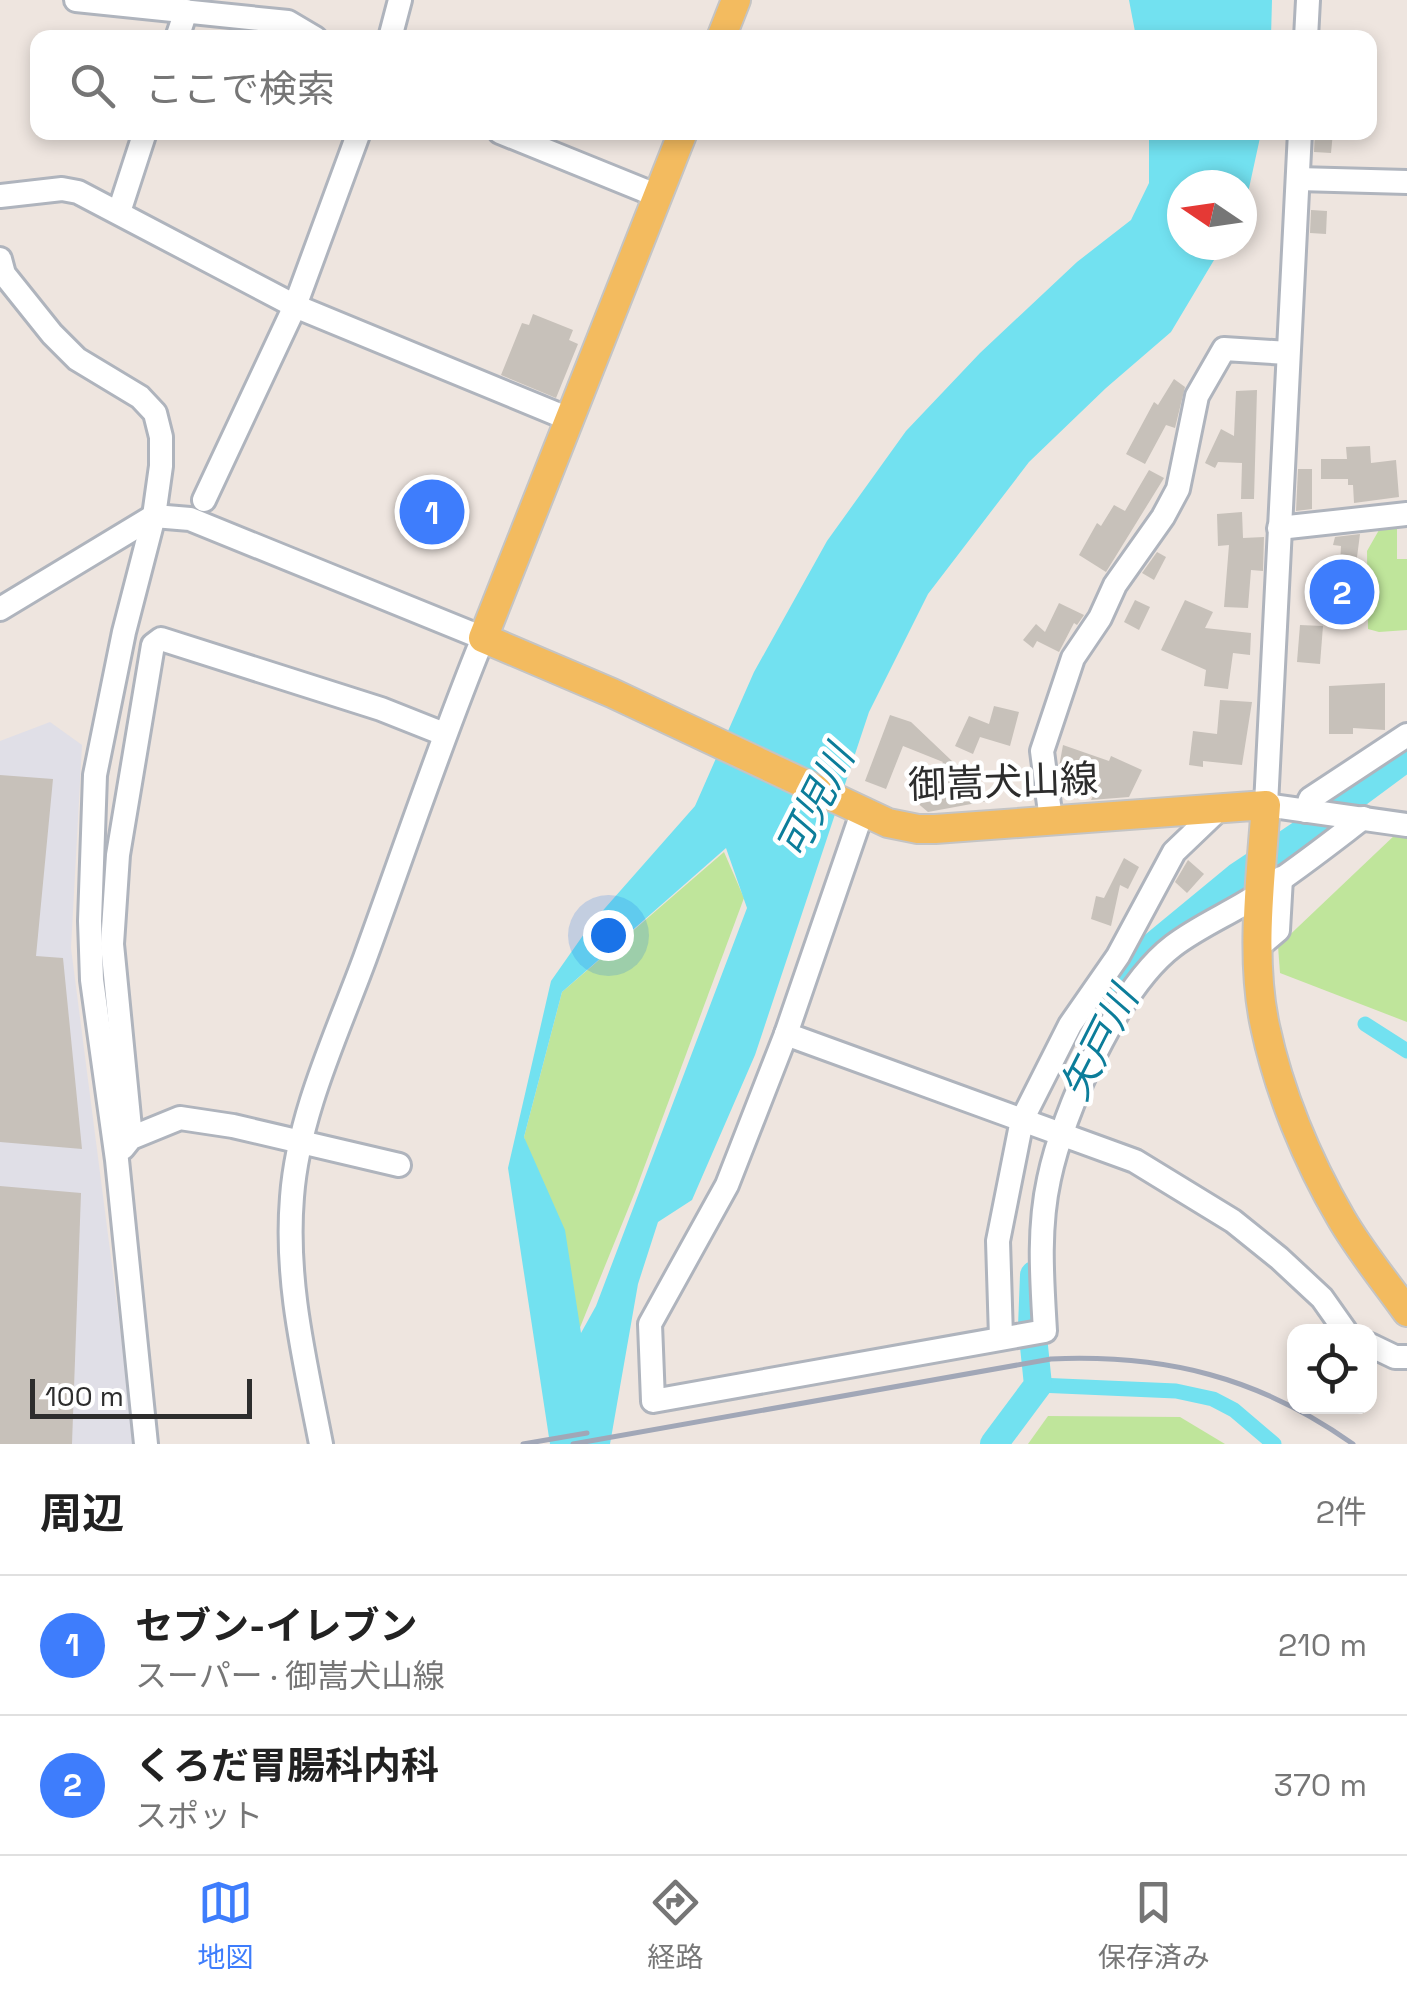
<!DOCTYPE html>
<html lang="ja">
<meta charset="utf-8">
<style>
body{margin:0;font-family:"Space Grotesk","Noto Sans JP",sans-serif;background:#f2f2f2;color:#222}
.controls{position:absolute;right:30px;bottom:30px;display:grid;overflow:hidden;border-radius:20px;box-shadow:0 5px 15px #0003}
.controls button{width:90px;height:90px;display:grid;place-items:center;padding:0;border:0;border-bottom:2px solid #e0e0e0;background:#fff;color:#222;font:50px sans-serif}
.compass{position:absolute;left:1167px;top:170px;width:90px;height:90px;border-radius:50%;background:#fff;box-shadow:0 5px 15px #0003;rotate:283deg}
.scale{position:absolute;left:30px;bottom:25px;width:222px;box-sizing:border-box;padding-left:10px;border:5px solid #2d2d2d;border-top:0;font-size:28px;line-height:35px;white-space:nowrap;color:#2d2d2d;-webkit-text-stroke:8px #fff;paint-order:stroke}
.you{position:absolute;left:608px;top:935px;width:35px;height:35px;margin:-25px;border:8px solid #fff;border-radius:50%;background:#1a73e8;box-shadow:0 0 0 15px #1a73e833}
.badge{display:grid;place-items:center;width:65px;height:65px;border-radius:50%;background:#3e7dfc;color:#fff;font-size:32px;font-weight:700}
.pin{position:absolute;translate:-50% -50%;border:5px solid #fff;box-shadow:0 2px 10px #0006}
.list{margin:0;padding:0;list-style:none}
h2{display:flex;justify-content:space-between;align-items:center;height:130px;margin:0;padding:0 40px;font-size:42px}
h2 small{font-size:32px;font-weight:400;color:#767676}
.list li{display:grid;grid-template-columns:65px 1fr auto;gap:30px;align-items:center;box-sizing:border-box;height:140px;padding:0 40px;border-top:2px solid #e0e0e0}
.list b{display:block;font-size:38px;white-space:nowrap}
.list p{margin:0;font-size:32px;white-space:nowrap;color:#767676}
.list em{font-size:32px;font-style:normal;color:#767676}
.icon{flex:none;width:55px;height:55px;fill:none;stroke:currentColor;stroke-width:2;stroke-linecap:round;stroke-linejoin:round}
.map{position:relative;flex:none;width:1407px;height:1444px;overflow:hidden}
.search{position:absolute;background:#fff;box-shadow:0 5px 15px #0003;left:30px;right:30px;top:30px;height:110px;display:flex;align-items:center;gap:25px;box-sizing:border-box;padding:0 35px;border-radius:20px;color:#767676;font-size:38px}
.sheet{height:410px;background:#fff}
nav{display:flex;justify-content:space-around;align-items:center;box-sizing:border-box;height:140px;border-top:2px solid #e0e0e0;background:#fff;font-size:28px;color:#767676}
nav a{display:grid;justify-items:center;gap:5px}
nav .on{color:#3e7dfc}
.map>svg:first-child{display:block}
</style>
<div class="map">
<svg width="1407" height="1444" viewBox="0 0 1407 1444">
<rect width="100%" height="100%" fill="#eee5df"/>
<path fill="#e0dfe7" d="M50,722l32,23 -11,203 64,496h-135v-703z"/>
<g fill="#bfe59b">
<path d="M1397,526v33h10v71l-28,2 -11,-3 -1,-78 12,-21z"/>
<path d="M1397,833l10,1v188l-127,-49 -2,-27z"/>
<path d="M724,852l20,46 -109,294 -56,138 -55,-193 38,-145z"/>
<path d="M1048,1416l132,1 45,27h-197z"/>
</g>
<g fill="#72e1f0" fill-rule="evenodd">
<path d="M1129,0h143l-1,37h-135z"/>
<path d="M1149,133h112l-15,69 -4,7v-24h-60v60h41l-52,87 -65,56 -77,74 -101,132 -59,118 -114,343 -63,145 -34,22 -20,62 -28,160h-60l-42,-276 43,-187 40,-57 104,-118 59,-134 73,-131 79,-110 74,-78 97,-91 54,-42 18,-37zM726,848l21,60 -151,398 -15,27 -16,-103 -41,-93 38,-145z"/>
</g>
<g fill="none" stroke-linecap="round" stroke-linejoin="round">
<g stroke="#72e1f0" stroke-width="15">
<path d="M1365,1024l42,27"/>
<path d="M1038,1385l138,6 37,8 21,11 40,34"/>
</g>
<g stroke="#72e1f0" stroke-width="28">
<path d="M1120,995l26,-43 91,-75 85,-57 85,-63"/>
<path d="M994,1444l44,-59 -6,-58 2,-52"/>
</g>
</g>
<g fill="#c7c1ba">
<path d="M1315,132h18l-2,21 -17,-1z"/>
<path d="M1311,210l16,1 -1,23 -16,-1z"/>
<path d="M533,314l40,16 -4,10 9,4 -22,54 -55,-23 21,-52 7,2z"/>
<path d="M1174,379l11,8 -10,41 -9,-3 -21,39 -19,-10 28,-52 4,3z"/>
<path d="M1257,390l-3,109h-13l1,-36 -24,-1 -3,6 -10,-5 16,-34 13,7 2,-45z"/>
<path d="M1370,446l1,17 25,-3 3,37 -45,6 -1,-18h-5v-6h-27v-20h26l-1,-12z"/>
<path d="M1298,469h14v40l-16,2z"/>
<path d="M1149,470l15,8 -58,94 -27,-17 18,-32 4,3 13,-21 11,6z"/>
<path d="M425,485l30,13 -16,41 -31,-14z"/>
<path d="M1242,512l1,26 21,-1 -1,34 -12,-1 -3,38 -24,-1 5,-62 -11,1 -1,-32z"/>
<path d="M1360,534l-4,31 -1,55 -25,-1 1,-12 -5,-12 13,-14 2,-35 -8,-1 2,-8z"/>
<path d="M1157,552l9,5 -12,23 -12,-7z"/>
<path d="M1135,600l15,7 -11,23 -15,-8z"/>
<path d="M1185,600l28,12 -8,16 46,5 -1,22 -17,-2 -5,36 -24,-3 2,-16 -45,-20z"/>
<path d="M1059,603l25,12 -7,10 -3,-2 -15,29 -22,-11 -4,7 -10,-8 13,-16 9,8z"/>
<path d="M1300,625l23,1 -3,38 -23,-2z"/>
<path d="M1385,683v47l-32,-2v6h-24v-48z"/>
<path d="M1220,700l32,2 -10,63 -39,-4v6l-14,-2 4,-34 24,3z"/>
<path d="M994,706l25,6 -9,34 -30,-9 -7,17 -18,-8 14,-30 20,8z"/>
<path d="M890,715l21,7 82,78 -65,12 -13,-11 28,-39 -40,-16 -17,43 -21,-8z"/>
<path d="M1063,745l46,16 2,-5 31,14 -13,27 -38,3 9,-19 -41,-14z"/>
<path d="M0,775l53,4 -17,177 27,2 19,191 -82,-7z"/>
<path d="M1124,858l15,9 -11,22 -8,-4 -9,41 -20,-7 5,-23 8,2z"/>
<path d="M1188,860l16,14 -17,19 -12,-11z"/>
<path d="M0,1186l81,7 -9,251h-72z"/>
</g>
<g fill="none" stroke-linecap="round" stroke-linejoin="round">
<g stroke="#afb4bd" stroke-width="28">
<g id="minor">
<path d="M76,0l212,22 27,16"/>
<path d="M177,38l9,-27"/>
<path d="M390,38l10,-38"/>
<path d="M1306,38l2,-38"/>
<path d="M500,132l158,64"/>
<path d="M1300,132l-34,673 141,20"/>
<path d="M1298,179l109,3"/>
<path d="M0,196l62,-7 16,3 217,114 274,113"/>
<path d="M119,212l26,-80"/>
<path d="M0,259l4,15 48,60 25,25 63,38 15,16 6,24v29l-7,50 -30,116 -29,143 -5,146 2,59 25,180 29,284"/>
<path d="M204,500l91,-194 64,-174"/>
<path d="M1279,528l128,-14"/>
<path d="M0,609l154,-93 36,3 293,119c-43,105 -79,213 -118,320 -28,76 -67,157 -73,239 -7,85 13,164 29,247"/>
<path d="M1306,811l4,-12 97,-64"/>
<path d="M862,813l-76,221 -59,151 -77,139 3,77 392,-70c-3,-51 -7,-102 4,-152 14,-68 69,-191 124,-233 26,-20 58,-33 85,-51 37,-24 71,-51 105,-77"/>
<path d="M1051,820l-9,-69 31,-93 27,-40 15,-33 48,-68 15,-28 19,-93 27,-47 64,4"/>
<path d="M1258,947l20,-17 3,-52"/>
<path d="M786,1034l349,127 98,60 46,37 43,40 24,34"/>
<path d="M131,1138l-19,-194 6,-89 35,-210 8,-6 220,70 63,25"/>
<path d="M123,1148l8,-10 49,-20 53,8 166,39"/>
<path d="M1001,1337l-3,-96 24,-121 48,-95 48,-69 56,-104 46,-44"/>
<path d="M1370,1345l25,12h12"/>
</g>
</g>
<g stroke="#c4c4c4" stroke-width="32">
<g id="major">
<path d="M721,38l15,-38"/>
<path d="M683,132l-200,506 129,55 276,130 30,6h17l331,-24c-5,71 -16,151 -1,221 14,66 42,134 76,192 19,33 44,63 66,94"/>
</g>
</g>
<use href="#minor" stroke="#fff" stroke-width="22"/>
<use href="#major" stroke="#f3bb5f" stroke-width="28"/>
<g stroke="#a1a7b7" stroke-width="5">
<path d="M523,1444l64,-11"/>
<path d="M573,1444l478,-85c114,-5 208,18 302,85"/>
</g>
</g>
<g text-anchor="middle" stroke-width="9" stroke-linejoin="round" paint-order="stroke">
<g font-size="38" fill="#2d2d2d" stroke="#fff">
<text transform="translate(1003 782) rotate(-2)" y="13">御嵩犬山線</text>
</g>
<g font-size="40" font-style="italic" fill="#0c7d9a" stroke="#fff">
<text transform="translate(815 802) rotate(-63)" y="14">可児川</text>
<text transform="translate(1099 1043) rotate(-63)" y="14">矢戸川</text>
</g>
</g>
</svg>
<div class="controls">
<button><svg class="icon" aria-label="locate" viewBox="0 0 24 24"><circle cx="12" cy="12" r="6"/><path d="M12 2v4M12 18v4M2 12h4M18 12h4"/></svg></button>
</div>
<svg class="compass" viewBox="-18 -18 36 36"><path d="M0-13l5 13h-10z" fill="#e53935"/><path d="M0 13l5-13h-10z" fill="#767676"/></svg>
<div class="scale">100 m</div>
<div class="you"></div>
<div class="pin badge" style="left:432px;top:512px">1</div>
<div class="pin badge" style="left:1342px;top:592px">2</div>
<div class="search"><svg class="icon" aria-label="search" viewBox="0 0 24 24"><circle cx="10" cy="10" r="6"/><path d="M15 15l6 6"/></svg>ここで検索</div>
</div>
<section class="sheet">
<h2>周辺<small>2件</small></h2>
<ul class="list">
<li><span class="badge">1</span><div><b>セブン-イレブン</b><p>スーパー · 御嵩犬山線</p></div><em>210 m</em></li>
<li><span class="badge">2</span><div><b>くろだ胃腸科内科</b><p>スポット</p></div><em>370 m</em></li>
</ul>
</section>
<nav>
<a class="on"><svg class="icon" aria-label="map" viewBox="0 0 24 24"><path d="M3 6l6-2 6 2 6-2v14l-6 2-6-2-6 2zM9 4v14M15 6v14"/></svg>地図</a>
<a><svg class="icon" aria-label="directions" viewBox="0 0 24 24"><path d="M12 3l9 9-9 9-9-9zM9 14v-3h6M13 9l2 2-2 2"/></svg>経路</a>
<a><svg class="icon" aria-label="saved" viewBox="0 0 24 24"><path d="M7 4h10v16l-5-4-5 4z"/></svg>保存済み</a>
</nav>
